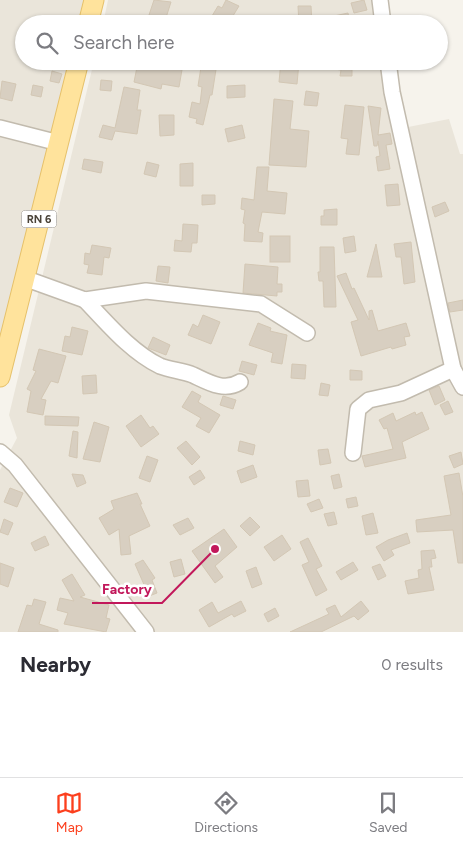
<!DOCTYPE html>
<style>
body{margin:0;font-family:Figtree,sans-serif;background:#f7f7f7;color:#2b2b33}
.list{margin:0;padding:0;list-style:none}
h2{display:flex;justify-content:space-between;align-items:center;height:65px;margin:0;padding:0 20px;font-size:21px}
h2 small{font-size:16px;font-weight:400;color:#7c7c81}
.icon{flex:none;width:28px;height:28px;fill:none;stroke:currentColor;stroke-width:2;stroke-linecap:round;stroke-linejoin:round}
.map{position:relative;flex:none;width:463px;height:632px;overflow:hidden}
.search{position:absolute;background:#fff;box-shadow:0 1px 4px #0004;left:15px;right:15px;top:15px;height:55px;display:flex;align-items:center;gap:12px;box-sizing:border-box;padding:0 18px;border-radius:28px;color:#7c7c81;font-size:19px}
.sheet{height:145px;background:#fff}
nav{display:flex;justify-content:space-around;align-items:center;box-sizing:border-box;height:70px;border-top:1px solid #e1e1e2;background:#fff;font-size:14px;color:#7c7c81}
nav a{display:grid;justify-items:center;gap:2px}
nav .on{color:#fc3f1d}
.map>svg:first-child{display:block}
</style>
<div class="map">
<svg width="463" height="632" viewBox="0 0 463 632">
<rect width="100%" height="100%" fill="#f6f3ec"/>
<g fill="#eae5da">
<path d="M0,0h86l-6,24h-56v37h47l-71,289z"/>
<path d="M108,0h274l-1,24h-278z"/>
<path d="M94,61h288l21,67 46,-9 11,35h3v478h-463v-162l17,-32 -8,-23z"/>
</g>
<g fill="#d8cfc1" stroke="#d3c7b4">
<path d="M154,0l17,2 -7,22h-18z"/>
<path d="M226,0l13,6 -11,18 -16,-8 6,-10 4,2z"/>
<path d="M364,0l3,10 -13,3 -3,-10z"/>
<path d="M298,6h13l1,18h-13z"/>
<path d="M348,13l2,11h-15l-1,-8z"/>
<path d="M143,61l26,4v-3l14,2 -4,23 -17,-3 -1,5 -27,-7 3,-15 5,1z"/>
<path d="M202,61l15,2 -5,32h-2l-7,30 -7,-2 1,-4 -8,-2 3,-15 8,2 2,-17 -4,-1z"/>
<path d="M281,61l18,1 -2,22 -18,-2z"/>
<path d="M334,61h18v15h-12l1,-6 -7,-1z"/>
<path d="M52,71l10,3 -3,9 -9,-2z"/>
<path d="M101,80l11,1 -1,10 -11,-1z"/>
<path d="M2,81l14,3 -4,17 -12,-3z"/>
<path d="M33,85l10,2 -2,10 -10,-2z"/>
<path d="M245,85v12l-18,1v-12z"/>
<path d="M124,87l16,3 -3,20h4l-4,24 -22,-3 -3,9 -13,-3 4,-12 12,3z"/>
<path d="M306,91l13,2 -2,13 -13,-1z"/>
<path d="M274,99l19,2 -3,28 19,2 -3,36 -37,-2z"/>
<path d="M345,105l19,2 -5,48 -13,-1 2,-15 -7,-1z"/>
<path d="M368,106l13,2 -3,27 12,-2 2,11 -6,1 4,24 -12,2 -2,-14 4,-1 -2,-15 -1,5h-3z"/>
<path d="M159,115h15v20l-14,1z"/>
<path d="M242,125l3,13 -17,4 -3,-13z"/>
<path d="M84,159l19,3 -2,11 -19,-4z"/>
<path d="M147,162l12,3 -3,12 -12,-3z"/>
<path d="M193,163v23h-13v-22z"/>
<path d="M257,167h12l-2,24 20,2 -2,21 -23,-2 -4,20 5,1 -1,9 -18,-1 1,-17 -2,-1 2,-13 -4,-1 1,-11 12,2z"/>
<path d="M398,184l2,21 -13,1 -2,-21z"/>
<path d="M202,195h13v9l-13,1z"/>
<path d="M445,202l4,9 -14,6 -3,-10z"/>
<path d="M337,209v16h-16v-9h3v-6z"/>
<path d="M183,224l15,1 -1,18h-5l-1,9 -17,-1 1,-11 7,1z"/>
<rect x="270" y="236" width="20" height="26"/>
<path d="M354,236l2,15 -11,2 -2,-15z"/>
<path d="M411,242l4,40 -11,2 -3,-27h-5l-2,-13z"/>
<path d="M376,244l6,33h-15z"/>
<path d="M92,245l19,3 -2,10 -5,-1 -2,18 -15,-2 2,-8 -5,-1 1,-11 5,1z"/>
<path d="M320,247h14l2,60h-12l-1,-26h-4l-1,-9h2z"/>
<path d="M245,264l33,3 -1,17h5v8h-5v4l-34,-3z"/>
<path d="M158,266l12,1 -2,16 -12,-2z"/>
<path d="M346,273l6,16 2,-1 15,32v-9l3,-1 6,21 28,-8 4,13 -6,1 2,8 -14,4 -1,-2 -30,9 -10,-34 7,-2 -21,-44z"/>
<path d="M463,300v10l-13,2 -2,-9z"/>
<path d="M203,315l17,7 -9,22 -23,-9 5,-11 5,3z"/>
<path d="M258,323l13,5 -1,3 17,4 -5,29 -11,-2 2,-9 -24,-8z"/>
<path d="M72,327l16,4 -6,24 -20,-4 3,-15 5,1z"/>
<path d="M153,337l17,8 -4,10 -18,-7z"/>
<path d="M39,349l27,7 -8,27 -7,-2 -10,18 5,1 -3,15 -16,-3 4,-21 -4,-2 9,-18 -3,-1z"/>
<path d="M242,361l15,4 -3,10 -15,-4z"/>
<path d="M292,364l14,1 -1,14 -14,-1z"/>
<path d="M350,370l12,1v9h-12z"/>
<path d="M96,375l1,18 -14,1 -1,-18z"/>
<path d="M321,383l9,2 -2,11 -9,-1z"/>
<path d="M439,386l6,14 -10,5 -6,-15z"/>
<path d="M192,391l9,5 -3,6 22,13 -11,18 -13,-7 5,-8 -19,-11z"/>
<path d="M223,396l13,4 -3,9 -13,-4z"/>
<path d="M448,401l5,11 -8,3 -5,-10z"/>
<path d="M415,412l1,3 6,-3 7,17 -27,13 4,16 -41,9 -3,-11 31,-7 -6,-21 -3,1 -5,-9 14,-7 3,8z"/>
<path d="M141,415l9,13 3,-2 6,8 -18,13 -15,-21z"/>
<path d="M45,416l34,1 -1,9 -33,-1z"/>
<path d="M94,422l15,5 -9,35 -17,-3z"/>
<path d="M73,431l5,1 -1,26 -8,-2z"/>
<path d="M186,441l14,16 -8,8 -15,-17z"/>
<path d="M240,441l15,4 -2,10 -15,-4z"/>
<path d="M328,449l3,14 -11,2 -2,-15z"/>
<path d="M461,452l2,12 -9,4 -5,-12z"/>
<path d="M147,456l11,4 -8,22 -11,-4z"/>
<path d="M253,465l4,12 -16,6 -4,-12z"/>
<path d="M200,470l5,8 -11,7 -5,-8z"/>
<path d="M459,473l4,24v66h-5l-5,-33 -36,2 -1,-10v-2l35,-5 -7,-39z"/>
<path d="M72,474l11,1 3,8 -9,4z"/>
<path d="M339,474l3,13 -8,2 -3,-13z"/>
<path d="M308,480l2,16 -12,1 -2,-16z"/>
<path d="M10,488l13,5 -6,14 -13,-5z"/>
<path d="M137,493l5,11h-2l10,22 -21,10 2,18 -10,1 -2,-26 -10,6 -10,-17 15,-9 -3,-8z"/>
<path d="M356,497l2,9 -10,2 -2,-9z"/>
<path d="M319,499l4,9 -12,4 -4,-8z"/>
<path d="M334,512l3,12 -9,2 -4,-12z"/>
<path d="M373,513l5,20 -12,2 -4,-19z"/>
<path d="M250,517l10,10 -10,9 -10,-10z"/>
<path d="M188,518l6,10 -14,7 -7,-10z"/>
<path d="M4,519l9,4 -5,12 -8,-3z"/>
<path d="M224,529l13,18 -22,19 8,11 -8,6 -23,-32z"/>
<path d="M407,533l3,10 -19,7 3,5 -10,6 -8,-14 12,-7z"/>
<path d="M282,535l9,14 -17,12 -10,-14z"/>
<path d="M45,536l4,9 -14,6 -4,-8z"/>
<path d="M308,538l14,28 -6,3 11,21 -11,6 -14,-31 7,-3 -9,-20z"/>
<path d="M434,550l2,8 -5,1 1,8h-3l5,23 -26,4 -3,-13 14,-3 -1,-8 4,-1 -1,-18z"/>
<path d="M181,559l4,15 -11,3 -4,-15z"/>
<path d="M143,560l12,18 -3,2 5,13 -8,3 -14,-32z"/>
<path d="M353,562l5,8 -17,10 -5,-8z"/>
<path d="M0,563l14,5 -6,19 -8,-3z"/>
<path d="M380,564l6,12 -8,4 -6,-13z"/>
<path d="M256,567l6,17 -10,4 -6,-17z"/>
<path d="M72,574l13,21 -5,2 29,8 -3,13 4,1 -4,13 -42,-8 4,-11 -11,-3 3,-12 14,3 -12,-21z"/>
<path d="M34,599l12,3 -7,22 19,6v2h-40l9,-27 5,1z"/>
<path d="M241,601l5,10 -12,6 -2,-3 -23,13 -10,-17 13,-8 6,11z"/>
<path d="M361,601l8,10 -11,9 -4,-4 -33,16h-31l39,-18 -3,-5 9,-4 6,12z"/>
<path d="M275,608l4,8 -11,6 -4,-8z"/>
</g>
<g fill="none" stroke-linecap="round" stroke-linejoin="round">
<g stroke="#c2bbae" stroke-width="18">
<g id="minor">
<path d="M380,0l3,24"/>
<path d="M388,61l4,31 61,277 10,18"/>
<path d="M0,128l59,15"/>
<path d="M24,278l61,22 61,-9 115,13 46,29"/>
<path d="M85,300c22,23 46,52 75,66 11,4 23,5 33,9 15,7 31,17 47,7"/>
<path d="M0,452l15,13 131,167"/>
<path d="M353,453l5,-44 11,-9 32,-7 52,-24"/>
</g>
</g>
<g stroke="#e6c16a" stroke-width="21">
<g id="major">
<path d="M88,24l6,-24"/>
<path d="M0,377l79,-316"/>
</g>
</g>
<use href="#minor" stroke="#fff" stroke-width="15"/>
<use href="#major" stroke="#ffe39c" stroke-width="19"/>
</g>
<g text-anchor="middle" stroke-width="5" stroke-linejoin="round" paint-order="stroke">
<rect fill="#fff" stroke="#817c74" stroke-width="1" x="21.5" y="210.5" width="35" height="17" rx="4"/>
<g font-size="11" font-weight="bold" fill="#4b4439">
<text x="39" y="223">RN 6</text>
</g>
</g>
<path fill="none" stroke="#c2185b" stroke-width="2" d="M215 549L162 603H92"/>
<circle fill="#c2185b" stroke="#fff" stroke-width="2" cx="215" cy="549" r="5"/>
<g font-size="14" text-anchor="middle" font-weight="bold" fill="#c2185b" stroke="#fff" stroke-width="5" stroke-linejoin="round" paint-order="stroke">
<text x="127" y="594">Factory</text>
</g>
</svg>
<div class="search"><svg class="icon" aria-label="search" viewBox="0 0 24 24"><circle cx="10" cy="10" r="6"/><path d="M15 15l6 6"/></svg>Search here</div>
</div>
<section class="sheet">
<h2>Nearby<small>0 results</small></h2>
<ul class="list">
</ul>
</section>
<nav>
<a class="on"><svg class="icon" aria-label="map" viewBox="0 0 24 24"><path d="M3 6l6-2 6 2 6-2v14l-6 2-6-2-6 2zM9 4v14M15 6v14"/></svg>Map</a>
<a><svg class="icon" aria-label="directions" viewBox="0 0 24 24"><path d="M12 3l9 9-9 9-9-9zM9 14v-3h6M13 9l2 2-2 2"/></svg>Directions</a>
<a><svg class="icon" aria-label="saved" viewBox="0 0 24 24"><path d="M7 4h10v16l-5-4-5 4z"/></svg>Saved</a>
</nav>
